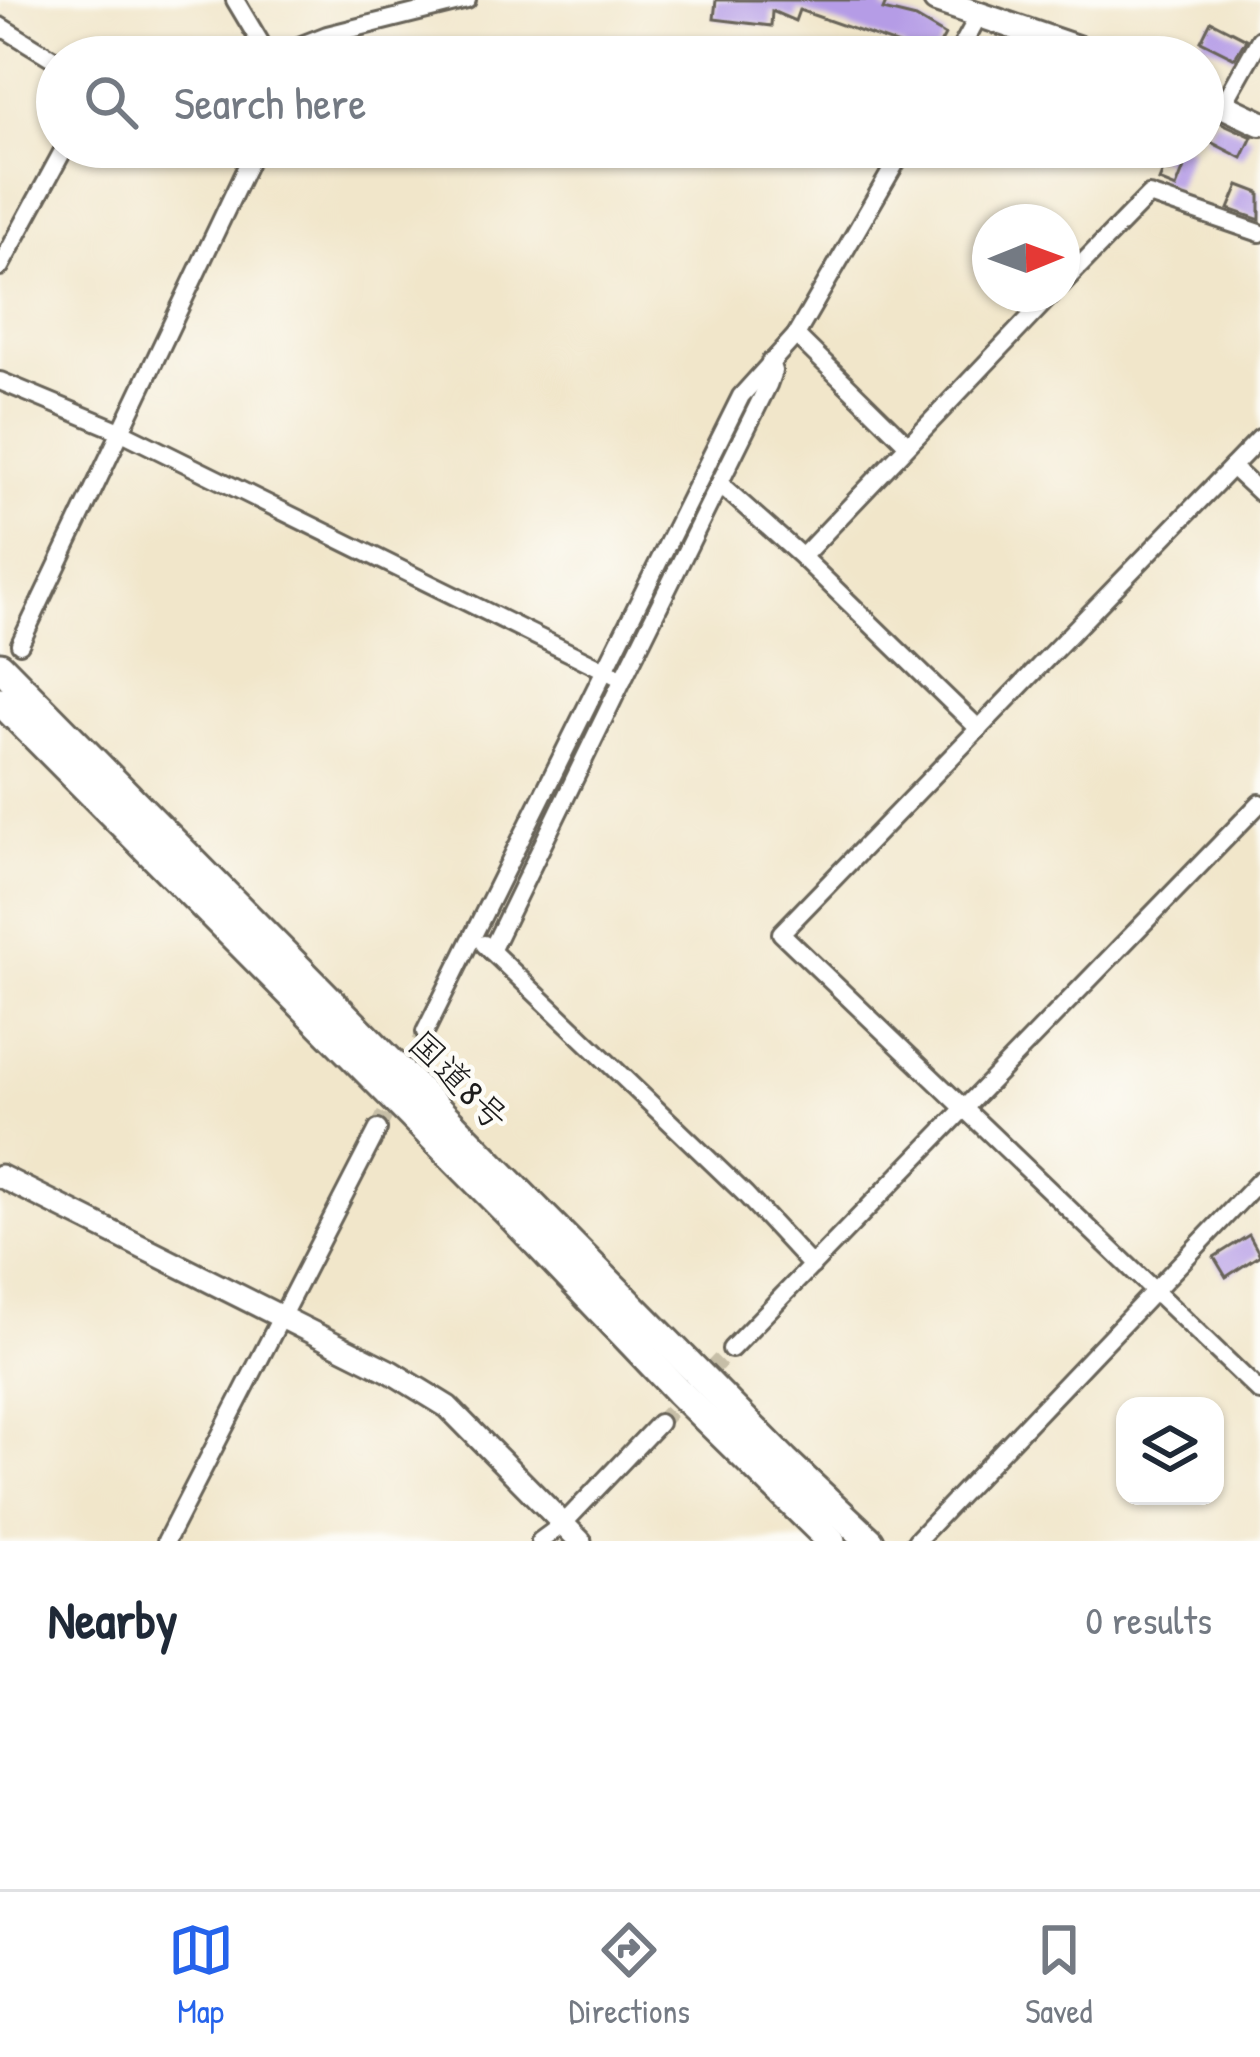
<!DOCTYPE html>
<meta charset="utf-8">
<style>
body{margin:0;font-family:"Patrick Hand","Klee One",sans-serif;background:#f2f2f3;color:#1f2937}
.controls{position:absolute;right:36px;bottom:36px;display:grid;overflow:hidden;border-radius:24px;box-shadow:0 3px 9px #0004}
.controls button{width:108px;height:108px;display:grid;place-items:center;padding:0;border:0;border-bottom:3px solid #e0e1e3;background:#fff;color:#1f2937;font:60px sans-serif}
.compass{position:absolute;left:972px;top:204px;width:108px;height:108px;border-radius:50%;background:#fff;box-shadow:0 3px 9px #0004;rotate:89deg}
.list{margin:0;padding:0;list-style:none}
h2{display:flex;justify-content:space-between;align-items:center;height:156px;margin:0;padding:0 48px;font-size:51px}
h2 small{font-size:39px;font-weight:400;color:#747a83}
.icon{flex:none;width:66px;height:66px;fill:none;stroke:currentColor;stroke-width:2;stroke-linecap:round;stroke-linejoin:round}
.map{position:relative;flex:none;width:1260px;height:1541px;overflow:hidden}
.search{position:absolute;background:#fff;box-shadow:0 3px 9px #0004;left:36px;right:36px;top:36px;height:132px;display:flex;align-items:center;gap:30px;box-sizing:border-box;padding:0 42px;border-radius:66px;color:#747a83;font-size:45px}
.sheet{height:348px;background:#fff}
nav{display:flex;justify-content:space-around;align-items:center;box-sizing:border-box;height:168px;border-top:3px solid #e0e1e3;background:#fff;font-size:33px;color:#747a83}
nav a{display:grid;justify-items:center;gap:6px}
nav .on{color:#2563eb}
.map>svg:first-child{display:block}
</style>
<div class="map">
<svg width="1260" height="1541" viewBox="0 0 1260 1541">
<rect width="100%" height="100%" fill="#fdfcf7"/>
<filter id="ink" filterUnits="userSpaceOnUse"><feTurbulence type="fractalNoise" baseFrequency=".00833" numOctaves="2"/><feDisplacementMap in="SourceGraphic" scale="24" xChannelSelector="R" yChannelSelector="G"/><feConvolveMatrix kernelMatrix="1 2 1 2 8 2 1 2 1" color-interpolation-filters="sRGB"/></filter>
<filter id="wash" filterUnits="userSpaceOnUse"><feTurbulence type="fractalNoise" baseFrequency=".004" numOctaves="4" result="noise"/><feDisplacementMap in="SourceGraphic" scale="48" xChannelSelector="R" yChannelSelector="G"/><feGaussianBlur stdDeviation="2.7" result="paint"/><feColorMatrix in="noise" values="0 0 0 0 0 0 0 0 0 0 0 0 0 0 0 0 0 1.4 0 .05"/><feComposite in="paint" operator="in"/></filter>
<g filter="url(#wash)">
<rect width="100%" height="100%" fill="#f1e6ca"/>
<g id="blocks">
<g fill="#b59ce6">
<path d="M716,0h171l-4,10 33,8 29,17 -12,22h-34l6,-10 -106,-37 -4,11 -23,-10 -1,15 -57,-7z"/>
<path d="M1211,21l35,18 -11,19 -34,-17z"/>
<path d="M1215,120l37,17 -10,21 -37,-19z"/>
<path d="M1133,147h59l-16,41 -17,-7 8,-20z"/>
<path d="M1239,185l21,8v27l-31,-11z"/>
<path d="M1249,1235l11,20 -34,22 -12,-20z"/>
</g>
</g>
</g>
<g filter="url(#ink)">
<use href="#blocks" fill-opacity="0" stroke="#676359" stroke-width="3"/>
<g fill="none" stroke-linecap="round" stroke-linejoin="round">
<g stroke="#c6bea7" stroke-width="16" stroke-dasharray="16 8" stroke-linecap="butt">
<path d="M378,1129l47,-97"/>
<path d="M659,1423l72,-74"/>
</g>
<g stroke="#676359" stroke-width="22">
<g id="minor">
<path d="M235,0l34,57"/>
<path d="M0,26l57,35"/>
<path d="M271,57l56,-22 140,-35"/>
<path d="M956,57l23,-42"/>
<path d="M1223,105l37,-66"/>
<path d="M0,267l65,-120"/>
<path d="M1062,284l87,-89 111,38"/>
<path d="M796,335l111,109"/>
<path d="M0,381l120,50 503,248 -132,272"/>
<path d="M1260,438l-479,495 479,459"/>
<path d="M1232,467l28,26"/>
<path d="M720,484l82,73 177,172"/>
<path d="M802,557l250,-263"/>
<path d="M20,644l236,-497"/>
<path d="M623,679l145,-294 5,-14 -3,-9"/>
<path d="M484,944l261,250 67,72"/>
<path d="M425,1032l316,-636 55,-61 109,-188"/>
<path d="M731,1349l529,-546"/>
<path d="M166,1541l212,-412"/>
<path d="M540,1541l23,-17 96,-101"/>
<path d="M916,1541l344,-361"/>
</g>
</g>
<g stroke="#676359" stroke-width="27">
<path id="tertiary" d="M0,1176l391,196 57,35 132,134"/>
</g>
<g stroke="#676359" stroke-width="30">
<g id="primary">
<path d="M936,0l167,57"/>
<path d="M1203,96l57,27"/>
</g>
</g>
<g stroke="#676359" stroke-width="33">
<g id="trunk">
<path d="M0,666l785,795 85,80"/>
<path d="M0,701l512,516 166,174 153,150"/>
</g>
</g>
<use href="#minor" stroke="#fff" stroke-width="16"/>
<use href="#tertiary" stroke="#fff" stroke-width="21"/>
<use href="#primary" stroke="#fff" stroke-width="24"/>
<use href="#trunk" stroke="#fff" stroke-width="27"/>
</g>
</g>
<g text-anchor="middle" stroke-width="9" stroke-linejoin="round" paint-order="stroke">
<g font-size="36" fill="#1c1c1c" stroke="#fdfcf7">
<text transform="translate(459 1080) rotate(45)" y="13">国道8号</text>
</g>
</g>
</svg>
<div class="controls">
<button><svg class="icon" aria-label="layers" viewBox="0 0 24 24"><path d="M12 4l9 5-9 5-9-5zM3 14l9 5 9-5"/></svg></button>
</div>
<svg class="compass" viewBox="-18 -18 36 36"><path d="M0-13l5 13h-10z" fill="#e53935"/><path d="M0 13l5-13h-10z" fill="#747a83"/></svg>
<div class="search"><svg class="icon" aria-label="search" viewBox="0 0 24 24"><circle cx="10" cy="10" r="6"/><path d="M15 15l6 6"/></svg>Search here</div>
</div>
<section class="sheet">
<h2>Nearby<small>0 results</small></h2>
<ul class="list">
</ul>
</section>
<nav>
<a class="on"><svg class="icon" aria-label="map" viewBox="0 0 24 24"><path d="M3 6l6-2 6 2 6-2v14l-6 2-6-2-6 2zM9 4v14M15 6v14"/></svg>Map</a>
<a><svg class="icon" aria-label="directions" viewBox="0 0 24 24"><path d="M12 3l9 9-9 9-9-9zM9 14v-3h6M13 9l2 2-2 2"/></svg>Directions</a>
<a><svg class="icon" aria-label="saved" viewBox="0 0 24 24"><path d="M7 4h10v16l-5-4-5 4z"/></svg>Saved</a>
</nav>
